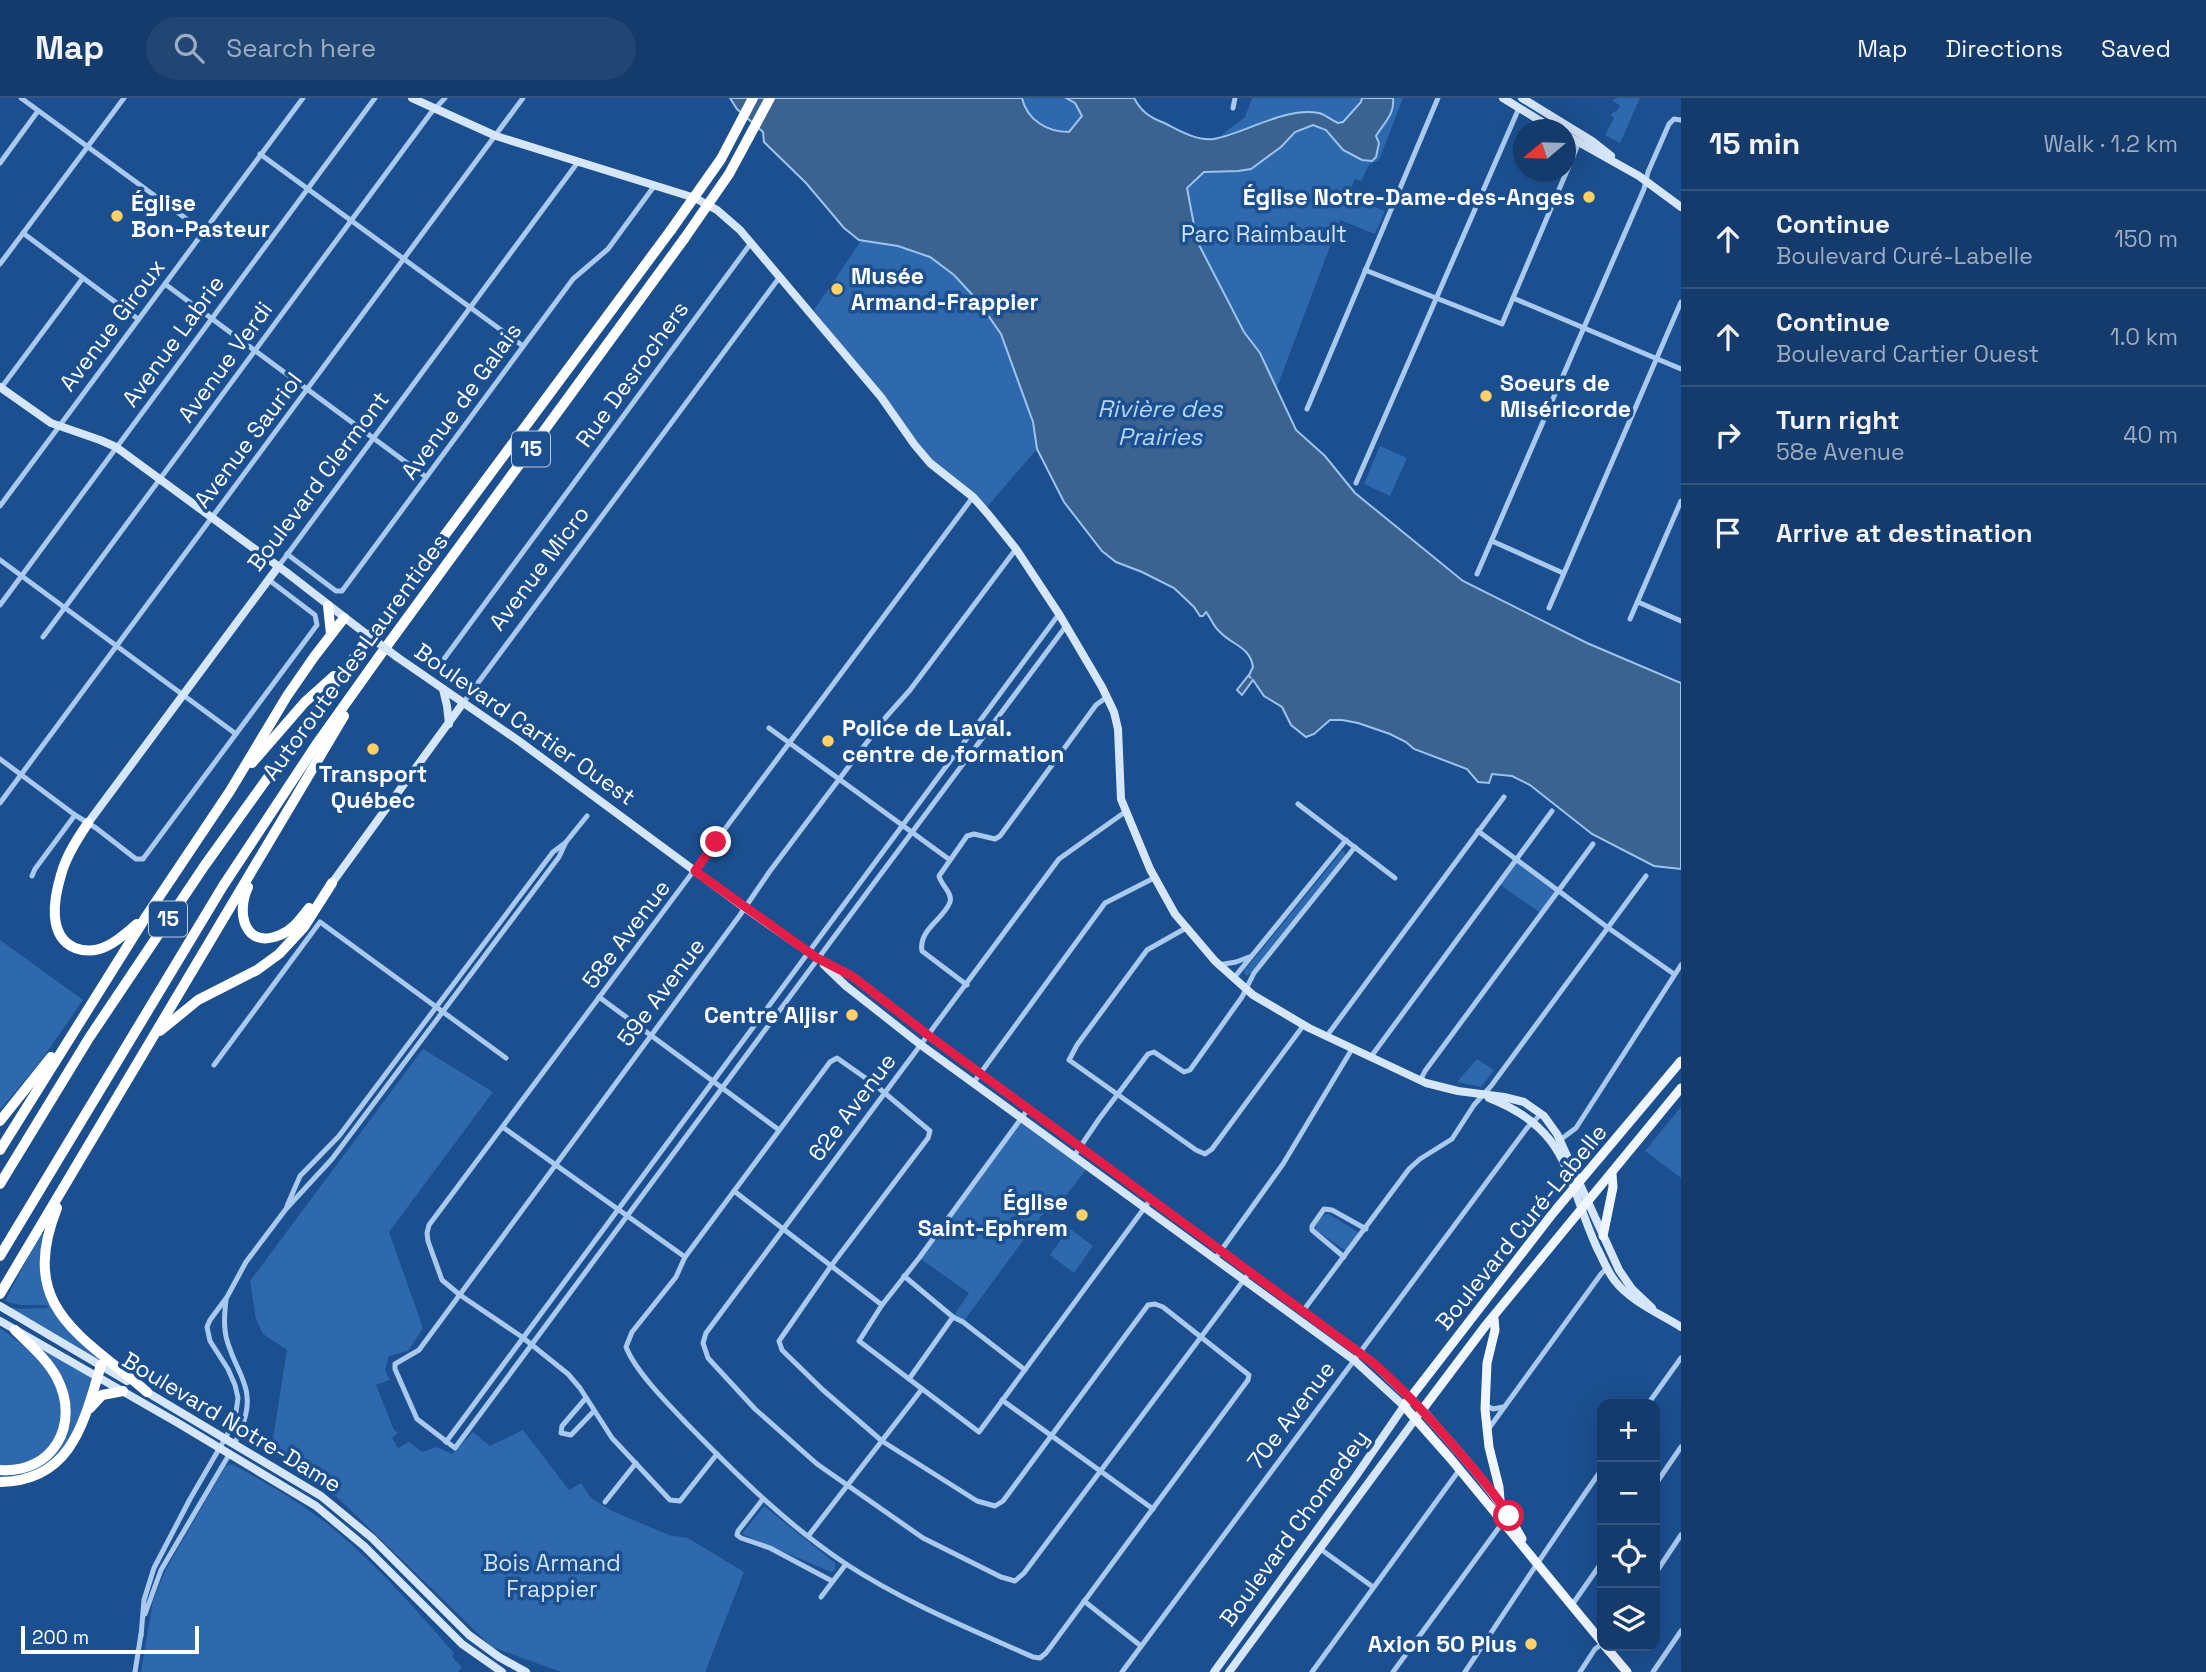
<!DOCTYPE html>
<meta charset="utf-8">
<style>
body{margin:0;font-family:"Space Grotesk",sans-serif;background:#214673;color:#f1f3f6}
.controls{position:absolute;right:21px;bottom:21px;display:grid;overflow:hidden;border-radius:14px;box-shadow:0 7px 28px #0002}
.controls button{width:63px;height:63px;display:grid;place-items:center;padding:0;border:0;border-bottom:2px solid #33557e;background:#143b6b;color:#f1f3f6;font:35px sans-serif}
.compass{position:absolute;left:1513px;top:21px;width:63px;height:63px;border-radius:50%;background:#143b6b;box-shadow:0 7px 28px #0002;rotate:251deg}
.scale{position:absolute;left:21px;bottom:18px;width:178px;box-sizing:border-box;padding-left:7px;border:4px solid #fff;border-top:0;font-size:19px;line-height:24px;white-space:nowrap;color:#fff;-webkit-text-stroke:5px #1b4f8f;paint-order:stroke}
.stop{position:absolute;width:21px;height:21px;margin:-16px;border:5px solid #e11d48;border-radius:50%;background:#fff}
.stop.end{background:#e11d48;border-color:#fff;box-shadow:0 2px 7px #0008}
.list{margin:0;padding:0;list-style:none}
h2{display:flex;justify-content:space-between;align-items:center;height:91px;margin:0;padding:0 28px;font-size:30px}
h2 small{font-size:23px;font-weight:400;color:#9dadc1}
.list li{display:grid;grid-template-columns:46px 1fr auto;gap:21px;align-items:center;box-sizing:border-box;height:98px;padding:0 28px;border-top:2px solid #33557e}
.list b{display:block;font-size:26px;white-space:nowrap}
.list p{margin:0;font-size:23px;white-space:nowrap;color:#9dadc1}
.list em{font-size:23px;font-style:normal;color:#9dadc1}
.icon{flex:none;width:38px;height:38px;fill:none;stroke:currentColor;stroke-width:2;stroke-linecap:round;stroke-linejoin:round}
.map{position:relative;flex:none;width:1681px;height:1574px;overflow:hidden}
header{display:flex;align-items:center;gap:42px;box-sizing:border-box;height:98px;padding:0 35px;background:#143b6b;border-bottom:2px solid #33557e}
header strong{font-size:33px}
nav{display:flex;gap:38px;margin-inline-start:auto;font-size:24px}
.search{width:490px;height:63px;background:#214673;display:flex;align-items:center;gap:18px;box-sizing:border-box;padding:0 24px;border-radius:38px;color:#9dadc1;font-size:26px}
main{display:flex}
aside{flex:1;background:#143b6b}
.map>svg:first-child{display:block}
</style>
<header>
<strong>Map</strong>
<div class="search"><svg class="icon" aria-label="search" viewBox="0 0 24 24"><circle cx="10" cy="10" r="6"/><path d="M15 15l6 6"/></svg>Search here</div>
<nav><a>Map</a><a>Directions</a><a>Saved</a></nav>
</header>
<main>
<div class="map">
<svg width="1681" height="1574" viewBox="0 0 1681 1574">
<rect width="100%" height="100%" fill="#1b4f8f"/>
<g fill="#2e69ad">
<path d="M1022,0h44l9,5 7,13 -13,16c-22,0 -42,-12 -47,-34z"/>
<path d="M1252,0h110l-1,4 -18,20 -5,1 -11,-7 -11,-3 -46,8 -50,15 25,-19z"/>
<path d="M1393,0h10l-24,62 -10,5 -8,16 -6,-2 -7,17 37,15 -10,23 -35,-14 -63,167 -44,-58 -40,-87 -6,-55 17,-15 9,-1 68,-24 14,-15 18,-7 12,5 18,20 36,-7 -3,-7c7,-12 18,-24 17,-38z"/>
<path d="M1618,0h22l-20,45 -15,-8 9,-17 -3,-3 3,-4 2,1 4,-6 -8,-6z"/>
<path d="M861,143c23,3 47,5 68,16 26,13 61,52 73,79 15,34 29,76 35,113l-51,59 -38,-29 -64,-78 -70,-91z"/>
<path d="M1380,348l27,12 -17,38 -26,-12z"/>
<path d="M1342,753h2l2,5 -96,118 -4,2 -2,-5z"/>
<path d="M1517,762l41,30 -16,24 -43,-30z"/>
<path d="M0,842l83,60 -43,62 -40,48z"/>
<path d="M423,951l70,43 -104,140 34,96 -15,23 -19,5 -4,14 5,10 -14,5 18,45 4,3 -6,5 6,10 11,-6 13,10 15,-5 15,7 21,-22 17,14 33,-16 46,60 12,-7 10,15 21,13 57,24 19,3 56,34 -39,100h-144l-69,-25 -154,-149 -67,-47 16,-101 -24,-16 -7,-15 -6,-38z"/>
<path d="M1477,961l17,11 -13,17 -24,-5z"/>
<path d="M1681,1009v71l-36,-27z"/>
<path d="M1021,1020l67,49 -37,48 -6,-4 -82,111 -10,-5 16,-24 -50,-35z"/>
<path d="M1329,1116l29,18 1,2 -13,17 -30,-21c-2,-6 6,-16 13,-16z"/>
<path d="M1069,1130l24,18 -19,27 -24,-18z"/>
<path d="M41,1135l4,2 -5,22 3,26 56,73 -2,3 -89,-52 10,2 30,-1 -1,-3h-27l-15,-4z"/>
<path d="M0,1230l35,26 21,28 7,34 -10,29 -26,19 -27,2z"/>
<path d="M45,1253l47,26 -7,28 -16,38 -28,28 -41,8v-6l36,-5 34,-51 -26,-64z"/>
<path d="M232,1366c36,20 73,41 105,68 43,36 80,79 117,121l-2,4 10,10 -4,5h-317l12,-71 13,-32 60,-103z"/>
<path d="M764,1408l71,57v7l-4,2 -89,-38z"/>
</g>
<path fill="#3c6290" stroke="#9cc4f0" stroke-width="2" d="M730,0h292c5,22 25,34 47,34l13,-16 -7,-13 -9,-5h68c7,13 15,19 28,24 15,7 33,19 51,17 31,-5 73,-33 106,-26 7,2 12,7 19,10l5,-1 18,-20 1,-4h31c2,16 -9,25 -17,38l3,7 -3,14 -4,4 -10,-1 -19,-10 -17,-20 -13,-5 -18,7 -14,15 -30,22 -13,2 -34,1 -17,16 10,53 47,91 16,21 36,77 29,26 30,37 108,88 124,62 94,40v186l-27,-3 -62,-32 -62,-49 -18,-9 -20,-2 -3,9 -11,-1 -11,-13 -53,-20 -8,-7 -16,-8 -32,-11 -16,-3h-12l-16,14 -8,3 -15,-12 -9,-18 -18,-11 -11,-16 -11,15 -5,-5 11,-14 2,1 -1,-2 4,-8c-3,-21 -22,-22 -34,-36 -6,-5 -8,-13 -13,-19l-3,4h-3l-6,-9 -20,-19 -32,-16 -26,-10 -14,-11 -38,-49 -27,-53 -4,-27 -32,-88 -23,-33 -24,-26 -24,-18 -32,-11 -39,-6 -15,-12 -38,-45 -42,-41 -1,-10 -26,-23z"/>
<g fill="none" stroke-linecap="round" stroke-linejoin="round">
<g stroke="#a9c9ee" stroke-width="5">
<path d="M21,0l182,133"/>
<path d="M1233,10l2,-10"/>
<path d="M260,56l263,192"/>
<path d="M0,65l38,-52"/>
<path d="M23,135l115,86"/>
<path d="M0,166l124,-166"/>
<path d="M1365,172l137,54 78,-184"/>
<path d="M165,186l261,193"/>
<path d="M1513,200l168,71"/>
<path d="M1,290l82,-110"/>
<path d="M1307,311l131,-311"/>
<path d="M1356,385l163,-375"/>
<path d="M0,408l303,-408"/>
<path d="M1492,443l71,32"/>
<path d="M1016,451l-106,141 -24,27 -116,154 -30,44 -321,435 -24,14v5l22,50 38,29c204,-274 406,-549 611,-822"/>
<path d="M287,456l49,37h6l231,-312 35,-30 47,-64"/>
<path d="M0,462l236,174"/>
<path d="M278,469l300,-405"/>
<path d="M1477,476l167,-385 4,-17 21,-48 5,-5 7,1"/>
<path d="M1638,504l43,19"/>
<path d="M0,507l375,-507"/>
<path d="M1549,510l132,-306"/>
<path d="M1630,521l51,-118"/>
<path d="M43,539l387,-523 15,-16"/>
<path d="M474,591l-29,-23 -2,-4 1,-3 307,-416"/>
<path d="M463,605l316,-425"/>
<path d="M769,630l181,132"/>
<path d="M0,661l75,56 21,13 40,31h7l174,-234 -2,-10 -46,-35"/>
<path d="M0,705l523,-705"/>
<path d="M1298,706l97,74"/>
<path d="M1125,714l-66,47 -353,474 -3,10 5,15 47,51 62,55 106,74 78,39 14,4 9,-8 222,-296"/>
<path d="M1478,733l129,96 67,47"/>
<path d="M32,778l3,-7 40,-54"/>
<path d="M1186,830l-39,22 -70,95 -8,15 127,90 9,4 7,-5 91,-123"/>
<path d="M1218,867l18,-3 13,-5"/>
<path d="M1233,881l113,-139"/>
<path d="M967,887l-45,-34c-4,-21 22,-32 28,-49 3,-9 -9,-17 -11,-26l28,-40 7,-2 21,5 5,-3 96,-131 11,-8"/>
<path d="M599,899l180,133"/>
<path d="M1326,939l178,-240"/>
<path d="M837,960l37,26 56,47 -2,7 -97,128 -52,75 3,9 41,40 59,51 95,60 18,5 8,-5 145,-196 7,-1 8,3 86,68 -1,5 -202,273 -6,5 -7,-1c-63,-28 -129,-55 -187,-93 -56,-37 -106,-86 -153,-134 -20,-21 -57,-57 -67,-83l6,-15 44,-55 9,-20 145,-195z"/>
<path d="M1370,960l182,-247"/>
<path d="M214,967l106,-143 186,136"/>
<path d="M1420,983l5,-10 168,-227"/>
<path d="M974,984l131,-179 49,-25"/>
<path d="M1028,1011l-109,149 -37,47 -23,36 120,91 172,-233"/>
<path d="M504,1030l181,129"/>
<path d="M1560,1042l16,-12 105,-163"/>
<path d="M1074,1058l25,-37 49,-65 6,-2 30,20 6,-2 52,-73 12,-24 101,-126"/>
<path d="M734,1093l148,114"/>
<path d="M287,1108l13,-30 39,-40 214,-284 12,-9"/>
<path d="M1344,1159l-32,-27v-4l12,-17 8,1 34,19"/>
<path d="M1215,1161l68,-95 69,-115"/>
<path d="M904,1178l49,41 10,5 62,48"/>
<path d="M226,1202c-2,17 -3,33 4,49 5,16 16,31 17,47 2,17 -6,34 -13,49"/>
<path d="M1303,1213l106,-142 11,-10 32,-20 22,-34 17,-19 155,-210"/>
<path d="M909,1281l44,-62"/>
<path d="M586,1300l-24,28 -1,7 10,2 23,-24"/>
<path d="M1002,1302l151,109"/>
<path d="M1648,1306l33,-46"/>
<path d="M1485,1307l8,4 10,-2"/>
<path d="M1487,1333l114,-157 6,-6"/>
<path d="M446,1344l613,-828"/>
<path d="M717,1356l-37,47 -10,-1 -58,-62 -32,-50 -12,-14 -46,-37 -62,-42 -18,-15 -14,-39 -1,-8 2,-8 544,-728"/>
<path d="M1655,1387l26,-38"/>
<path d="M763,1401l-25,32 -1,4 4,3 29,10 62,33"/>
<path d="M605,1404l31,-39"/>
<path d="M809,1437l113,-146"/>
<path d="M1319,1450l54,39"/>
<path d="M1655,1476l26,-39"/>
<path d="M821,1499l25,-33"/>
<path d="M1084,1503l57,45"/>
<path d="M1572,1507l30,-43"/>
<path d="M145,1516l16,-44 69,-117"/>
<path d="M141,1538l3,-36 10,-32 36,-69 40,-69 6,-18 2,-14 -3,-13 -7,-16 -18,-28 -3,-14 3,-7 17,-23 19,-35 40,-53 46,-50 227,-302 7,-15 21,-26"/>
<path d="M135,1574l6,-38"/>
<path d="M1122,1574l405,-544 14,-14"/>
<path d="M1312,1574l148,-203"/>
<path d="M1393,1574l110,-150"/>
<path d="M1465,1574c45,-68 90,-136 137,-203"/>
<path d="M1580,1574l15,-23 7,-5"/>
<path d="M1653,1574l28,-41"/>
</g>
<g stroke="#d6e6fa" stroke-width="8">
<path d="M412,0l84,38 199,62 22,12 23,20 141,167 33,47 16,19 43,34 15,17 28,35 43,65 43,73 12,25 4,17 3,70 29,70 25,45 40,47 38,34 56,33 117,55 32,8 46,6 20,5 20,14 13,18 62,136 13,19 20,19"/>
<path d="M1503,0l52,32"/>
<path d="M1522,0l70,43 19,15"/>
<path d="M1566,37l73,41 42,31"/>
<path d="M0,289l51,36 49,17 16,7 170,125 71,55"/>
<path d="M397,559l122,84 226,167 72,50 35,18 76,59 444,327 50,48 -193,262"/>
<path d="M443,591l4,17 2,18"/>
<path d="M88,725l190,-256"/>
<path d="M332,785l131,-180"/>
<path d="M824,867l22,21 75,59 433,315 50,46 -48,70 -142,196"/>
<path d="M1489,1000c82,32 76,80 108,150 6,11 10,23 18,33 14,19 45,33 66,46"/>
<path d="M0,1208l127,75"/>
<path d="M0,1223l178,102 138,83 48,40 98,98 40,28"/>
<path d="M145,1293l176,105 51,42 97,97 30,22 27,15"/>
</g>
<g stroke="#f0f6ff" stroke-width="9">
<path d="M1603,1138l10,-49 -1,-13"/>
<path d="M1494,1220l1,12 -8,33 -2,46 4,38 10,40 1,13"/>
<path d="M1522,1441c-26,-48 -64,-88 -100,-129l64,-85 195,-237"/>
<path d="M1602,1544l-152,-184 -46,-52 149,-193 128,-152"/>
<path d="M1605,1548l22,26"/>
</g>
<g stroke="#fff" stroke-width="10">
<path d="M328,508l3,28"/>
<path d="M252,665l53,-61 29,-26"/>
<path d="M88,725c-11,16 -22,33 -27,52 -7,23 -14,61 14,73 11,4 22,3 32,-2 11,-5 20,-14 30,-22"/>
<path d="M248,789c-12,25 -4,63 32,48 13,-5 21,-17 29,-27"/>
<path d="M160,933l38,-31 59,-30 22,-16 25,-27 28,-44"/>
<path d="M0,1023l51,-64"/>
<path d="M0,1052l147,-235 83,-124 57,-95 27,-39 30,-39"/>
<path d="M0,1086l89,-146 116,-173 145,-202 321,-433"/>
<path d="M57,1110c-40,101 25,127 90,184"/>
<path d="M0,1158l223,-370 93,-141 62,-87 306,-419"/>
<path d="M0,1196l344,-578"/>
<path d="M90,1310l12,-13 21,-4"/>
<path d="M0,1372c53,4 81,-46 57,-92 -10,-19 -27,-33 -42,-48"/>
<path d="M0,1384c72,-1 84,-60 101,-117"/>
</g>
<path stroke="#d6e6fa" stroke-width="8" d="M357,529l40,30"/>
<g stroke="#fff" stroke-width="10">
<path d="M671,132l50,-71 32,-61"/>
<path d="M684,141l45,-65 41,-76"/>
</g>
</g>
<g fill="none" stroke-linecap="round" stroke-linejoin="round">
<path stroke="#e11d48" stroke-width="9" d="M716,744l-21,29 122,87 35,18 76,59 444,327c32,28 60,58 87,90 18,21 36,41 50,64"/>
</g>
<g fill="#ffd166" stroke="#1b4f8f" stroke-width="2.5">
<circle cx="1589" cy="99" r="7"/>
<circle cx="117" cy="118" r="7"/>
<circle cx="837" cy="191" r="7"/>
<circle cx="1486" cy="298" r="7"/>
<circle cx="828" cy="643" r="7"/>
<circle cx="373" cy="651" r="7"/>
<circle cx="852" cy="917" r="7"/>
<circle cx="1082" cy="1117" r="7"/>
<circle cx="1531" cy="1546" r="7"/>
</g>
<g text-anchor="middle" stroke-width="7" stroke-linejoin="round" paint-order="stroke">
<g fill="#1b4f8f" stroke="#bbcadd" stroke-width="2">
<rect x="512" y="333.5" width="38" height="35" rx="5"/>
<rect x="149" y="803.5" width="38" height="35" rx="5"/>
</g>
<g font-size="21" font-weight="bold" fill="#fff">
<text x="531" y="358">15</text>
<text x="168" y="828">15</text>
</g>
<g font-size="23" font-weight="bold" fill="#fff" stroke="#1b4f8f" text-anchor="end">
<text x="1575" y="107">Église Notre-Dame-des-Anges</text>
<text x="131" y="113" text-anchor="start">Église<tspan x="131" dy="26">Bon-Pasteur</tspan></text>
<text x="851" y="186" text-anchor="start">Musée<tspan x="851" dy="26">Armand-Frappier</tspan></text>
<text x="1500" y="293" text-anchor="start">Soeurs de<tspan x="1500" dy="26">Miséricorde</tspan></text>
<text x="842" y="638" text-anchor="start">Police de Laval.<tspan x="842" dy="26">centre de formation</tspan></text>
<text x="373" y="684" text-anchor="middle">Transport<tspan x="373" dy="26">Québec</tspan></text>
<text x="838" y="925">Centre Aljisr</text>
<text x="1068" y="1112">Église<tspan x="1068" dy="26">Saint-Ephrem</tspan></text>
<text x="1517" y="1554">Axion 50 Plus</text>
</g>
<g font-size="23" fill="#cfe3fa" stroke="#1b4f8f">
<text x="1264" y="144">Parc Raimbault</text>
<text x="552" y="1473">Bois Armand<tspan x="552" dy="26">Frappier</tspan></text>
</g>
<g font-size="23" fill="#fff" stroke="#1b4f8f">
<text transform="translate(112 227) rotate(-53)" y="8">Avenue Giroux</text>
<text transform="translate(173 243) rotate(-54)" y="8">Avenue Labrie</text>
<text transform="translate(225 264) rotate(-54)" y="8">Avenue Verdi</text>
<text transform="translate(632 276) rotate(-54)" y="8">Rue Desrochers</text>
<text transform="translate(461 303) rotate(-54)" y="8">Avenue de Galais</text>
<text transform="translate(248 342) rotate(-53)" y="8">Avenue Sauriol</text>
<text transform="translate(318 383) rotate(-53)" y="8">Boulevard Clermont</text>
<text transform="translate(539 470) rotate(-53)" y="8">Avenue Micro</text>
<text transform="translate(355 559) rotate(-54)" y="8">Autoroute des Laurentides</text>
<text transform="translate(525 626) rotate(35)" y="8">Boulevard Cartier Ouest</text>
<text transform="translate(626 836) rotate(-53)" y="8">58e Avenue</text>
<text transform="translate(661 894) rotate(-53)" y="8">59e Avenue</text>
<text transform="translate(852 1009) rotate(-53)" y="8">62e Avenue</text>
<text transform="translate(1521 1129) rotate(-51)" y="8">Boulevard Curé-Labelle</text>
<text transform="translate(1291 1317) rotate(-53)" y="8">70e Avenue</text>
<text transform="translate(232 1324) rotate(31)" y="8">Boulevard Notre-Dame</text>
<text transform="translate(1294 1430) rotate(-54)" y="8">Boulevard Chomedey</text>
</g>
<g font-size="24" font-style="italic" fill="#b5d3f5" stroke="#1b4f8f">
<text x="1160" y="319">Rivière des<tspan x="1160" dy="28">Prairies</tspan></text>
</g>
</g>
</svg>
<div class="controls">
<button>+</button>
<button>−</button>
<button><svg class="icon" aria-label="locate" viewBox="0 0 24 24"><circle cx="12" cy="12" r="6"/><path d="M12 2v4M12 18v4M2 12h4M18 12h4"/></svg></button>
<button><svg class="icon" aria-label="layers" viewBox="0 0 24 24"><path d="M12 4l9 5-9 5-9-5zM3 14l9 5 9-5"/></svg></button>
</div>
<svg class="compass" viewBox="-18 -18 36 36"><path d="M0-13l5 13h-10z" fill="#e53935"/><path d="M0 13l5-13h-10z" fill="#9dadc1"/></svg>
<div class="scale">200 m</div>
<div class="stop" style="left:1509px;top:1418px"></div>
<div class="stop end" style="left:716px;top:744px"></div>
</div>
<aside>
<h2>15 min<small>Walk · 1.2 km</small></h2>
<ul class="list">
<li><svg class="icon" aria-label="ahead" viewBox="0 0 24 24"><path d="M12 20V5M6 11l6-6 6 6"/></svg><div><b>Continue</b><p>Boulevard Curé-Labelle</p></div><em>150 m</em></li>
<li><svg class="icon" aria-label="ahead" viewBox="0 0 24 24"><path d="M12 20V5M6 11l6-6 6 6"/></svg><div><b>Continue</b><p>Boulevard Cartier Ouest</p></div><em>1.0 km</em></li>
<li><svg class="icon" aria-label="right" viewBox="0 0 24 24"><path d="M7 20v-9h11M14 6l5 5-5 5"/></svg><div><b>Turn right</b><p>58e Avenue</p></div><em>40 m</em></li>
<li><svg class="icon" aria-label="arrive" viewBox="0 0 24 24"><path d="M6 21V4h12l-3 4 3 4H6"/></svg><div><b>Arrive at destination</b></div></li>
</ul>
</aside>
</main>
